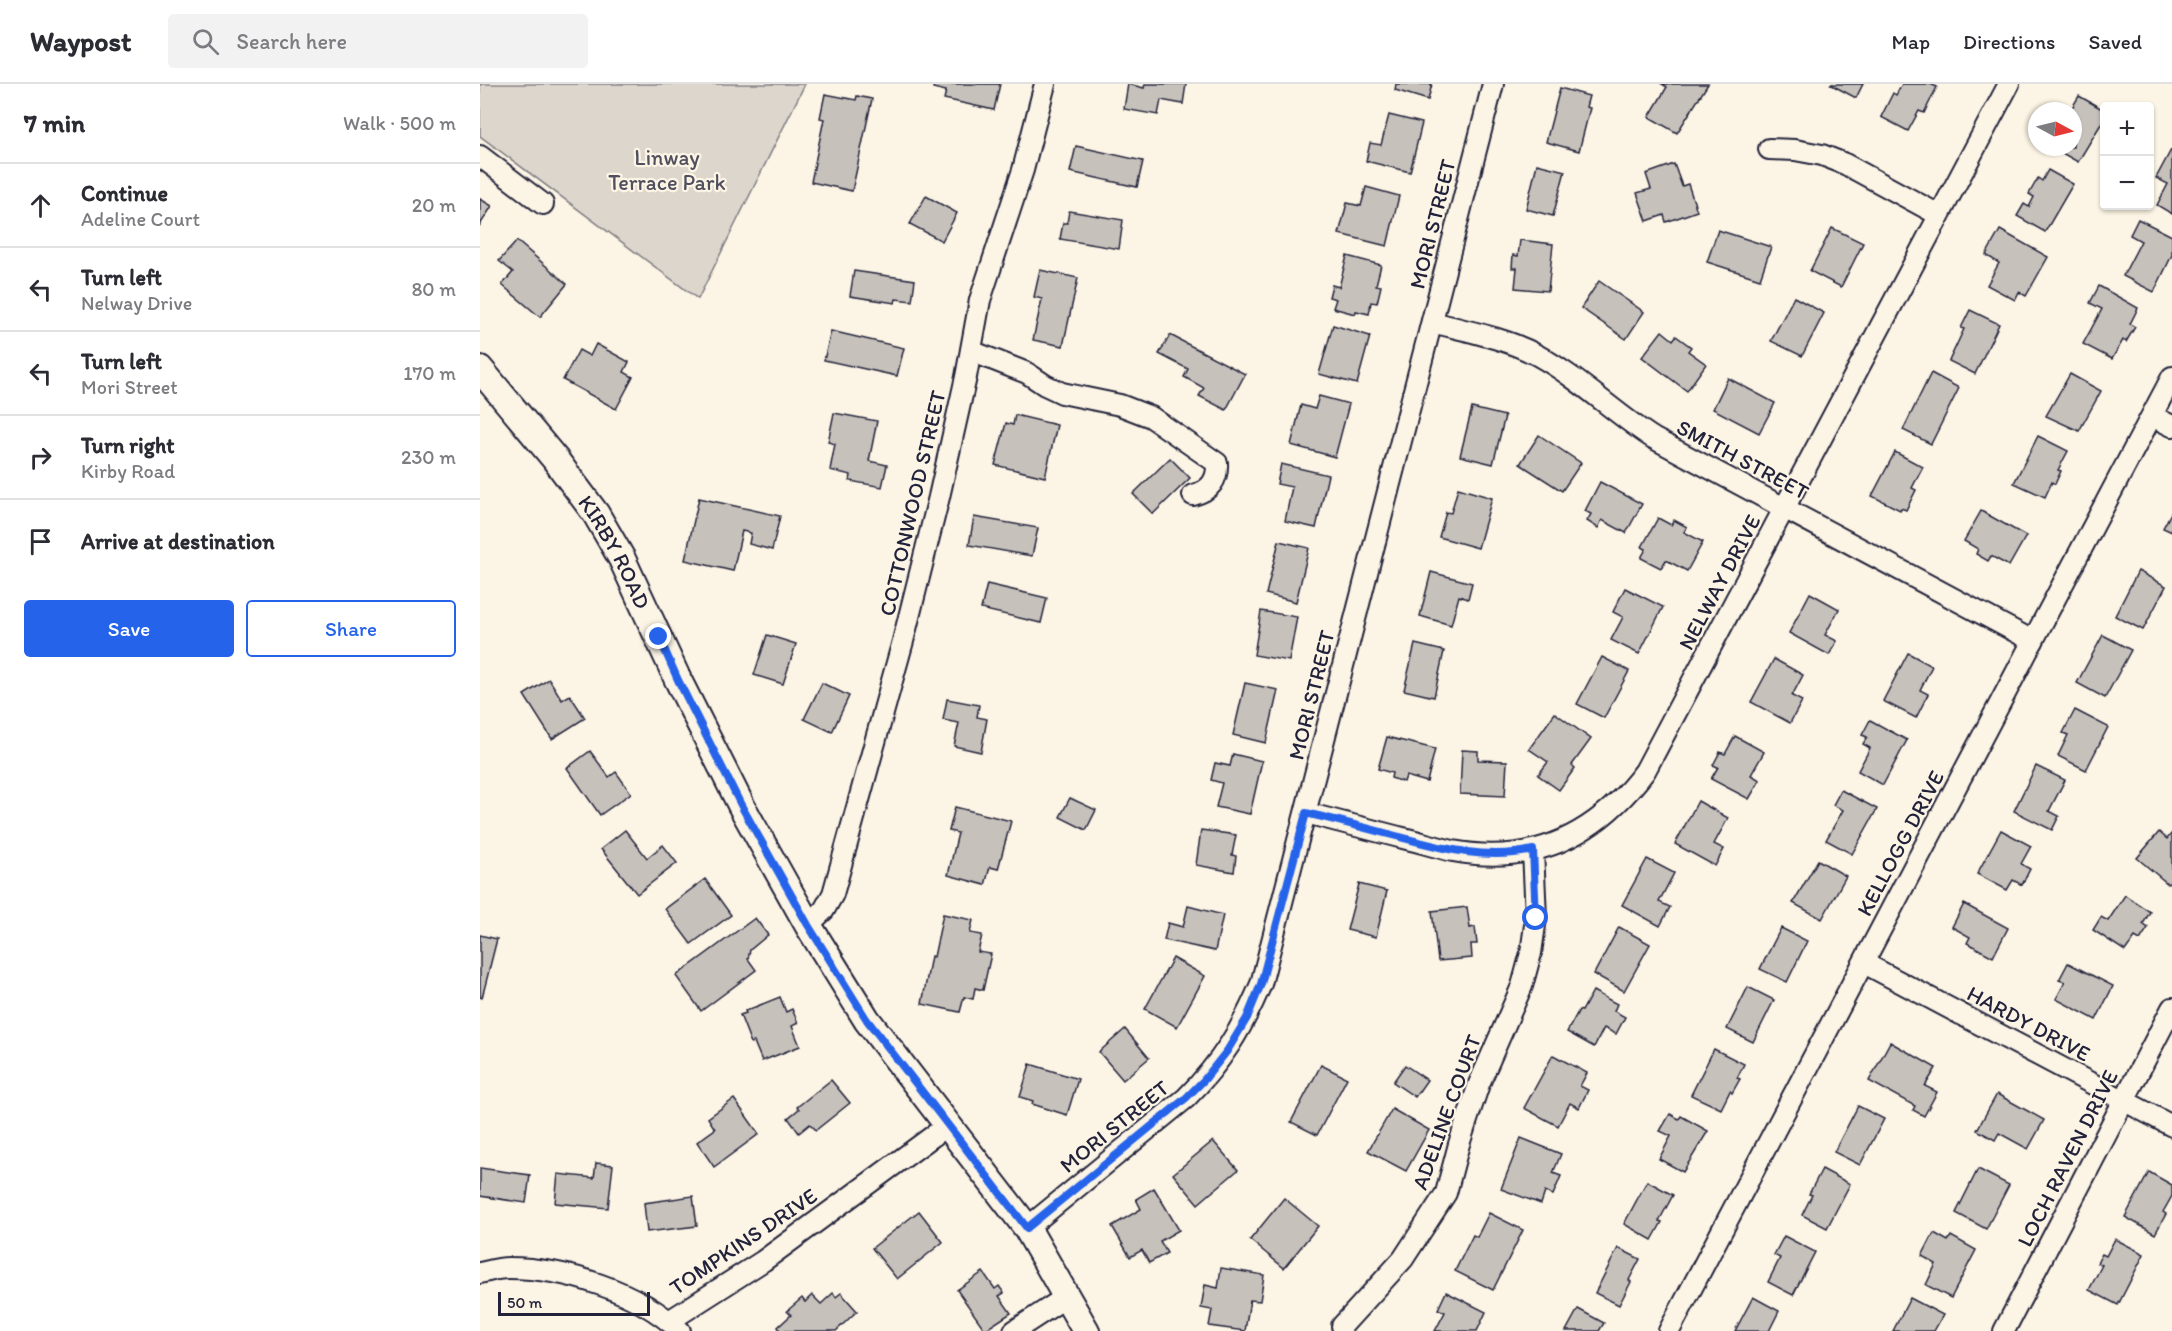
<!DOCTYPE html>
<meta charset="utf-8">
<style>
body{margin:0;font-family:Itim,sans-serif;background:#f2f2f3;color:#2b2b33}
.controls{position:absolute;right:18px;top:18px;display:grid;overflow:hidden;border-radius:6px;box-shadow:0 2px 4px #0004}
.controls button{width:54px;height:54px;display:grid;place-items:center;padding:0;border:0;border-bottom:2px solid #e1e1e2;background:#fff;color:#2b2b33;font:30px sans-serif}
.compass{position:absolute;left:1548px;top:18px;width:54px;height:54px;border-radius:50%;background:#fff;box-shadow:0 2px 4px #0004;rotate:97deg}
.scale{position:absolute;left:18px;bottom:15px;width:152px;box-sizing:border-box;padding-left:6px;border:3px solid #22223b;border-top:0;font-size:16px;line-height:21px;white-space:nowrap;color:#22223b;-webkit-text-stroke:4px #fcf5e5;paint-order:stroke}
.stop{position:absolute;width:18px;height:18px;margin:-14px;border:4px solid #2563eb;border-radius:50%;background:#fff}
.stop.end{background:#2563eb;border-color:#fff;box-shadow:0 2px 6px #0008}
.list{margin:0;padding:0;list-style:none}
h2{display:flex;justify-content:space-between;align-items:center;height:78px;margin:0;padding:0 24px;font-size:26px}
h2 small{font-size:20px;font-weight:400;color:#7c7c81}
.list li{display:grid;grid-template-columns:39px 1fr auto;gap:18px;align-items:center;box-sizing:border-box;height:84px;padding:0 24px;border-top:2px solid #e1e1e2}
.list b{display:block;font-size:22px;white-space:nowrap}
.list p{margin:0;font-size:20px;white-space:nowrap;color:#7c7c81}
.list em{font-size:20px;font-style:normal;color:#7c7c81}
.actions{display:flex;gap:12px;padding:18px 24px}
.actions a{flex:1;padding:14px 0;border:2px solid #2563eb;border-radius:6px;text-align:center;font-size:21px;color:#2563eb}
.actions .main{background:#2563eb;color:#fff}
.icon{flex:none;width:33px;height:33px;fill:none;stroke:currentColor;stroke-width:2;stroke-linecap:round;stroke-linejoin:round}
.map{position:relative;flex:none;width:1692px;height:1247px;overflow:hidden}
header{display:flex;align-items:center;gap:36px;box-sizing:border-box;height:84px;padding:0 30px;background:#fff;border-bottom:2px solid #e1e1e2}
header strong{font-size:28px}
nav{display:flex;gap:33px;margin-inline-start:auto;font-size:21px}
.search{width:420px;height:54px;background:#f2f2f3;display:flex;align-items:center;gap:15px;box-sizing:border-box;padding:0 21px;border-radius:6px;color:#7c7c81;font-size:22px}
main{display:flex}
aside{flex:1;background:#fff}
.map>svg:first-child{display:block}
</style>
<header>
<strong>Waypost</strong>
<div class="search"><svg class="icon" aria-label="search" viewBox="0 0 24 24"><circle cx="10" cy="10" r="6"/><path d="M15 15l6 6"/></svg>Search here</div>
<nav><a>Map</a><a>Directions</a><a>Saved</a></nav>
</header>
<main>
<aside>
<h2>7 min<small>Walk · 500 m</small></h2>
<ul class="list">
<li><svg class="icon" aria-label="ahead" viewBox="0 0 24 24"><path d="M12 20V5M6 11l6-6 6 6"/></svg><div><b>Continue</b><p>Adeline Court</p></div><em>20 m</em></li>
<li><svg class="icon" aria-label="left" viewBox="0 0 24 24"><path d="M17 20v-9H6M10 6l-5 5 5 5"/></svg><div><b>Turn left</b><p>Nelway Drive</p></div><em>80 m</em></li>
<li><svg class="icon" aria-label="left" viewBox="0 0 24 24"><path d="M17 20v-9H6M10 6l-5 5 5 5"/></svg><div><b>Turn left</b><p>Mori Street</p></div><em>170 m</em></li>
<li><svg class="icon" aria-label="right" viewBox="0 0 24 24"><path d="M7 20v-9h11M14 6l5 5-5 5"/></svg><div><b>Turn right</b><p>Kirby Road</p></div><em>230 m</em></li>
<li><svg class="icon" aria-label="arrive" viewBox="0 0 24 24"><path d="M6 21V4h12l-3 4 3 4H6"/></svg><div><b>Arrive at destination</b></div></li>
</ul>
<div class="actions"><a class="main">Save</a><a>Share</a></div>
</aside>
<div class="map">
<svg width="1692" height="1247" viewBox="0 0 1692 1247">
<rect width="100%" height="100%" fill="#fcf5e5"/>
<filter id="ink" filterUnits="userSpaceOnUse"><feTurbulence type="fractalNoise" baseFrequency=".0167" numOctaves="2"/><feDisplacementMap in="SourceGraphic" scale="12" xChannelSelector="R" yChannelSelector="G"/><feConvolveMatrix kernelMatrix="1 2 1 2 8 2 1 2 1" color-interpolation-filters="sRGB"/></filter>
<g filter="url(#ink)">
<path fill="#dcd6cc" stroke="#7f7c84" stroke-width="1.5" d="M0,0h325l-107,215 -218,-163z"/>
<g fill="#c6c1bb" stroke="#22223b" stroke-width="1.5">
<path d="M454,0h66l-6,26 -50,-11 2,-8 -13,-3z"/>
<path d="M648,0l16,4 1,-4h41l-3,20 -22,-4 -3,15 -34,-6z"/>
<path d="M916,0h36l-4,16 -33,-10z"/>
<path d="M1182,0h46l-31,49 -28,-16 18,-30z"/>
<path d="M1350,0h33l-7,14z"/>
<path d="M1422,0h28l7,3 -13,26 -5,-2 -11,20 -27,-14 12,-24 3,2z"/>
<path d="M1080,4l29,8 -3,11 4,1 -11,43 -33,-9z"/>
<path d="M345,10l31,6 1,-4 15,3 -20,92 -41,-9 13,-63 -4,-1z"/>
<path d="M1599,12l25,14v9l-26,43 -27,-15h22v-36h-3z"/>
<path d="M909,31l33,8 -12,49 -44,-11 4,-18 11,2z"/>
<path d="M596,62l67,15 -6,26 -67,-15z"/>
<path d="M1691,66h1v64l-15,-9 11,-21 -12,-6z"/>
<path d="M1057,80l28,7 -12,45 -27,-7z"/>
<path d="M1194,80l8,22 6,-2 9,27 -31,11 -2,-7 -17,6 -10,-28 14,-4 -5,-15z"/>
<path d="M1568,86l25,14 -28,48 -28,-16 7,-12 5,3 5,-10 -5,-3 9,-16 4,3z"/>
<path d="M886,103l33,9 -12,50 -48,-12 8,-31 14,3z"/>
<path d="M446,112l31,17 -15,28 -32,-17z"/>
<path d="M0,115l12,7 -12,19z"/>
<path d="M589,127l54,9 -4,29 -59,-10 3,-16h4z"/>
<path d="M1658,135l34,17v19l-18,37 -31,-16 18,-35 -11,-6z"/>
<path d="M1352,144l31,15 -22,44 -31,-16z"/>
<path d="M1238,146l53,17 -11,32 -53,-17z"/>
<path d="M1520,146l48,27 -22,39 -7,-4 -4,8 -28,-15 12,-22 -13,-8z"/>
<path d="M1040,156l33,4 -5,47 -33,-3 2,-20h-5l1,-13 5,1z"/>
<path d="M37,157l50,43 -27,33 -38,-32 11,-13 -14,-11z"/>
<path d="M867,172l34,9 -5,20 5,1 -4,17 -6,-1 -2,12 -13,-3 -1,3 -22,-6 3,-9 -7,-2 3,-12 7,2z"/>
<path d="M560,186l38,8 -15,68 -30,-6 9,-41 -8,-2z"/>
<path d="M374,187l61,9 -3,21 -16,-2 -1,4 -45,-7z"/>
<path d="M1119,197l45,31 -18,27 -45,-31z"/>
<path d="M1619,202l39,22 -8,16 5,3 -9,15 -3,-2 -11,19 -29,-15 19,-35 -12,-6z"/>
<path d="M1314,213l30,16 -22,43 -31,-15z"/>
<path d="M1490,226l29,14 -24,50 -26,-13 15,-32 -3,-1z"/>
<path d="M853,241l37,11 -13,48 -38,-10z"/>
<path d="M351,247l73,17 -7,28 -73,-16z"/>
<path d="M1182,247l11,9 3,-4 15,11 -3,4 18,13 -19,27 -45,-34z"/>
<path d="M690,251l75,39 -19,36 -27,-14 5,-8 -20,-11 4,-8 -29,-15z"/>
<path d="M116,260l33,18 -5,10 9,5 -17,32 -53,-29 16,-30 11,6z"/>
<path d="M1451,289l28,15 -28,56 -28,-14z"/>
<path d="M1590,290l31,17 -22,40 -33,-15z"/>
<path d="M1248,294l47,25 -16,30 -46,-24z"/>
<path d="M839,312l30,8 -14,53 -44,-12 10,-40 14,4z"/>
<path d="M992,324l33,8 -12,48 -33,-8z"/>
<path d="M354,329l43,8 -8,40 18,4 -5,22 -32,-6 1,-6 -21,-5 5,-26 -7,-2z"/>
<path d="M535,331l42,10 -12,52 -50,-12 11,-42 7,2z"/>
<path d="M1059,351l42,28 -19,28 -42,-27z"/>
<path d="M1558,352l30,15 -10,19 3,1 -6,13 -3,-2 -7,15 -31,-14z"/>
<path d="M1415,368l28,15 -11,21 4,2 -10,20 -5,-2 -1,2 -28,-14z"/>
<path d="M690,374l20,20 -37,36 -20,-20z"/>
<path d="M801,380l47,11 -12,53 -31,-7 7,-34 -15,-3z"/>
<path d="M1120,398l42,22 -16,29 -24,-13 -4,8 -11,-7 4,-7 -6,-3z"/>
<path d="M978,404l34,10 -14,50 -39,-11 7,-25 5,1z"/>
<path d="M219,414l81,18 -8,34 -23,-6 2,-11 -9,-2 -9,40 -48,-11z"/>
<path d="M1501,427l45,25 -17,30 -18,-10 -3,5 -12,-7 2,-5 -14,-8z"/>
<path d="M1692,427v21l-9,-4z"/>
<path d="M494,433l64,11 -6,28 -63,-11z"/>
<path d="M1178,434l13,7 3,-5 13,7 -3,5 19,10 -16,29 -21,-11 -5,8 -20,-10 5,-9 -4,-2z"/>
<path d="M799,457l30,7 -13,54 -30,-8z"/>
<path d="M1658,487l28,15 -23,44 -28,-14z"/>
<path d="M951,488l41,11 -4,16 -9,-3 -8,29 -31,-9z"/>
<path d="M507,500l60,14 -6,25 -60,-14z"/>
<path d="M1145,504l38,19 -24,47 -28,-14 12,-23 -10,-5z"/>
<path d="M1330,509l29,16 -14,26 12,6 -8,14 -40,-22z"/>
<path d="M781,527l36,6 -8,44 -35,-6z"/>
<path d="M287,551l29,9 -13,40 -29,-9z"/>
<path d="M1623,551l28,15 -26,48 -28,-15z"/>
<path d="M935,560l29,7 -10,46 -30,-7z"/>
<path d="M1428,569l24,13 -12,24 8,4 -12,24 -33,-17z"/>
<path d="M1122,573l27,14 -25,47 -27,-14z"/>
<path d="M1294,575l29,16 -11,21 10,5 -12,22 -39,-21z"/>
<path d="M69,595l13,21 8,-5 15,23 -33,21 -28,-44z"/>
<path d="M342,599l27,13 -17,36 -28,-13z"/>
<path d="M765,599l33,7 -12,53 -33,-8z"/>
<path d="M467,615l32,6 -2,12 10,2 -6,33 -27,-6 5,-23 -16,-3z"/>
<path d="M1595,626l33,17 -22,43 -28,-14 10,-21 -5,-2z"/>
<path d="M1075,629l36,26 -19,26 3,3 -16,22 -21,-15 10,-13 -19,-13z"/>
<path d="M1390,636l37,20 -24,45 -25,-14 12,-23 -7,-4 4,-7 -5,-2z"/>
<path d="M1255,652l29,16 -13,23 9,5 -11,19 -38,-20 7,-12 -5,-2 7,-13 5,2z"/>
<path d="M907,653l48,12 -8,33 -21,-6 -2,6 -13,-4 1,-5 -14,-4z"/>
<path d="M982,666l16,1v9l29,1 -2,35 -45,-2z"/>
<path d="M110,667l19,26 7,-5 15,21 -31,22 -33,-47z"/>
<path d="M753,670l29,7 -12,53 -34,-7 6,-24 -11,-3 4,-17 15,3z"/>
<path d="M1556,682l29,14 -16,31 10,5 -7,14 -38,-19z"/>
<path d="M1361,706l36,19 -25,45 -26,-14 17,-30 -10,-5z"/>
<path d="M590,714l26,12 -10,20 -26,-13z"/>
<path d="M1218,717l30,17 -14,26 10,5 -9,17 -40,-22z"/>
<path d="M475,723l56,14 -13,48 -8,-2 -5,18 -37,-10 10,-42 -9,-2z"/>
<path d="M145,746l22,28 16,-13 14,18 -40,31 -36,-45z"/>
<path d="M721,746l35,5 -4,20 4,1 -2,16 -38,-7z"/>
<path d="M1521,746l30,16 -10,18 9,5 -8,16 -9,-5 -6,10 -30,-16z"/>
<path d="M1679,748l8,7 5,-6v47l-4,4 -31,-26z"/>
<path d="M1167,775l27,14 -15,29 11,5 -10,19 -38,-21z"/>
<path d="M1338,776l28,16 -24,43 -29,-16z"/>
<path d="M225,795l26,36 -40,29 -26,-35z"/>
<path d="M879,800l28,7 -11,46 -29,-7z"/>
<path d="M1645,811l25,17 -7,12 5,4 -8,12 -5,-3 -10,14 -32,-21 8,-13 7,4z"/>
<path d="M1484,820l44,24 -15,29 -26,-14 3,-6 -18,-10z"/>
<path d="M708,822l35,9 -8,36 -51,-11 4,-17 15,4z"/>
<path d="M987,823l3,21 5,-1 2,17h-6l1,14 -34,3 -6,-50z"/>
<path d="M463,830l30,6 -3,13 12,2 -4,17 13,2 -8,36 -8,-2 -2,11 -9,-2 -4,15 -38,-8 9,-48 3,1z"/>
<path d="M275,834l13,17 -18,15 -2,9 8,11 -55,41 -25,-35z"/>
<path d="M1139,843l31,17 -26,47 -30,-17z"/>
<path d="M1301,844l26,13 -20,41 -27,-13z"/>
<path d="M0,851l17,4 -15,59 -2,-1z"/>
<path d="M693,874l32,18 -28,51 -32,-18z"/>
<path d="M1588,879l45,23 -17,34 -40,-21 9,-17 -6,-2z"/>
<path d="M1268,903l26,13 -21,42 -26,-13z"/>
<path d="M1113,907l24,13 -3,7 11,6 -9,17 -12,-6 -10,19 -27,-15 12,-22 3,1z"/>
<path d="M300,913l6,15 6,-3 6,14 -6,3 8,20 -38,15 -8,-19 -3,1 -11,-28 6,-2 -1,-2z"/>
<path d="M645,945l24,29 -26,22 -24,-28z"/>
<path d="M1410,958l46,26 -11,18 12,6 -13,24 -11,-6 2,-4 -46,-25z"/>
<path d="M1234,965l30,15 -7,14 3,1 -8,14 -2,-2 -9,18 -30,-14z"/>
<path d="M1073,971l34,18 -7,13 8,4 -9,18 -9,-5 -12,23 -34,-18z"/>
<path d="M550,980l48,15 -11,36 -35,-11 1,-3 -13,-4z"/>
<path d="M841,981l26,13 -30,57 -26,-13z"/>
<path d="M925,981l22,15 -12,17 -22,-15z"/>
<path d="M351,996l19,23 -34,27 -6,-6 -11,9 -11,-15 11,-9 -2,-2z"/>
<path d="M1517,1010l47,26 -16,29 -29,-16 -4,7 -18,-10z"/>
<path d="M254,1015l25,35 -45,33 -17,-25 18,-13 -7,-11z"/>
<path d="M1378,1022l26,13 -24,46 -26,-13z"/>
<path d="M912,1025l37,21 -23,41 -38,-20z"/>
<path d="M1190,1030l9,5 2,-3 27,15 -25,41 -24,-13 12,-23 -11,-5z"/>
<path d="M1041,1054l40,16 -8,19 8,3 -8,19 -8,-3 -4,12 -40,-15z"/>
<path d="M733,1057l25,29 -40,34 -25,-30z"/>
<path d="M116,1079l17,2 -5,43 -53,-5 3,-29 36,4z"/>
<path d="M0,1084l50,7 -4,28 -46,-7z"/>
<path d="M1342,1085l28,15 -23,44 -25,-13 10,-20 -3,-1z"/>
<path d="M1498,1085l31,16 -23,44 -30,-16z"/>
<path d="M1669,1088l23,13v11l-9,16 3,2 -11,20 -30,-17z"/>
<path d="M1167,1097l26,14 -14,26 3,1 -10,18 -28,-16z"/>
<path d="M674,1104l25,42 -19,11 7,12 -18,10 -7,-13 -12,7 -18,-31 29,-17 -5,-10z"/>
<path d="M213,1112l4,30 -50,6 -3,-29z"/>
<path d="M804,1114l34,28 -34,42 -34,-28z"/>
<path d="M439,1127l24,31 -46,37 -25,-31z"/>
<path d="M1009,1129l34,17 -30,60 -38,-19 18,-36 4,2z"/>
<path d="M1454,1149l14,8 3,-5 25,14 -25,48 -25,-13 10,-21 -14,-8z"/>
<path d="M1304,1152l31,16 -22,43 -25,-13 12,-24 -6,-3z"/>
<path d="M1635,1155l29,15 -26,51 -29,-15 13,-25 -5,-2 5,-9 4,2z"/>
<path d="M1138,1164l22,11 -11,21 2,2 -12,23 -24,-12z"/>
<path d="M741,1184l43,7 -4,26 -10,-1 -5,31 -36,-5 3,-16 -11,-2 4,-23 13,3z"/>
<path d="M503,1188l12,17 4,-3 5,7 -5,3 12,17 -26,17 -28,-40z"/>
<path d="M966,1208l40,20 -9,19h-42l10,-19 -7,-3z"/>
<path d="M353,1209l3,4 5,-4 16,18 -21,20h-56l-2,-4 13,-12 -4,-4 15,-13 3,4 7,-7 9,9z"/>
<path d="M1273,1213l26,14 -10,20h-34z"/>
<path d="M1430,1214l33,17 -9,16h-41z"/>
<path d="M1098,1225l26,14 -5,8h-33z"/>
</g>
<g fill="none" stroke-linecap="round" stroke-linejoin="round">
<g stroke="#22223b" stroke-width="24">
<g id="minor">
<path d="M1289,65l26,1 27,5 23,9 94,51"/>
<path d="M0,72l63,48"/>
<path d="M952,238c35,9 73,16 105,33 42,23 76,57 116,83l380,203"/>
<path d="M491,267l56,22 18,12 17,8 58,12 31,12 66,46c1,17 -7,28 -24,32"/>
<path d="M1672,332l20,10"/>
<path d="M826,729c31,8 62,16 93,24 18,4 36,10 54,14 81,15 144,-16 192,-80l364,-687"/>
<path d="M328,841l16,-15 9,-16 70,-253 36,-144 27,-120 14,-77 43,-130 22,-86"/>
<path d="M1384,879l308,163"/>
<path d="M547,1144l159,-130c35,-35 56,-69 75,-114l232,-900"/>
<path d="M0,1189c9,-2 19,-5 28,-5 57,0 130,23 172,63"/>
<path d="M189,1237l94,-60 185,-136"/>
<path d="M862,1242l61,-67 43,-66 13,-49 20,-60 43,-98 9,-33 5,-35 -3,-68"/>
<path d="M534,1247l52,-34"/>
<path d="M1189,1247l503,-954"/>
<path d="M1524,1247l168,-323"/>
</g>
</g>
<g stroke="#22223b" stroke-width="30">
<g id="major">
<path id="s1" d="M0,285l75,90 41,55 26,45 56,121 64,127 66,118 59,95 160,208 59,103"/>
</g>
</g>
<use href="#minor" stroke="#fcf5e5" stroke-width="20"/>
<use href="#major" stroke="#fcf5e5" stroke-width="26"/>
</g>
</g>
<g fill="none" stroke-linecap="round" stroke-linejoin="round" filter="url(#ink)">
<path stroke="#2563eb" stroke-width="8" d="M179,553l19,43 64,127 66,118 59,95 160,208 159,-130 18,-18 23,-29 20,-33 14,-34 45,-171c30,7 60,15 90,23 45,12 90,25 137,14l3,68"/>
</g>
<g text-anchor="middle" stroke-width="4.5" stroke-linejoin="round" paint-order="stroke">
<g font-size="22" fill="#504f5f" stroke="#fcf5e5">
<text x="187" y="81">Linway<tspan x="187" dy="25">Terrace Park</tspan></text>
</g>
<g font-size="22" fill="#22223b" stroke="#fcf5e5">
<text transform="translate(952 140) rotate(-76)" y="8">MORI STREET</text>
<text transform="translate(1263 375) rotate(28)" y="8">SMITH STREET</text>
<text transform="translate(432 419) rotate(-77)" y="8">COTTONWOOD STREET</text>
<text dy="8" stroke="none"><textPath href="#s1" startOffset="228">KIRBY ROAD</textPath></text>
<text transform="translate(1239 498) rotate(-62)" y="8">NELWAY DRIVE</text>
<text transform="translate(831 611) rotate(-76)" y="8">MORI STREET</text>
<text transform="translate(1420 759) rotate(-62)" y="8">KELLOGG DRIVE</text>
<text transform="translate(1549 939) rotate(28)" y="8">HARDY DRIVE</text>
<text transform="translate(966 1028) rotate(-70)" y="8">ADELINE COURT</text>
<text transform="translate(634 1042) rotate(-39)" y="8">MORI STREET</text>
<text transform="translate(1587 1074) rotate(-63)" y="8">LOCH RAVEN DRIVE</text>
<text transform="translate(263 1157) rotate(-34)" y="8">TOMPKINS DRIVE</text>
</g>
</g>
</svg>
<div class="controls">
<button>+</button>
<button>−</button>
</div>
<svg class="compass" viewBox="-18 -18 36 36"><path d="M0-13l5 13h-10z" fill="#e53935"/><path d="M0 13l5-13h-10z" fill="#7c7c81"/></svg>
<div class="scale">50 m</div>
<div class="stop" style="left:1056px;top:834px"></div>
<div class="stop end" style="left:179px;top:553px"></div>
</div>
</main>
